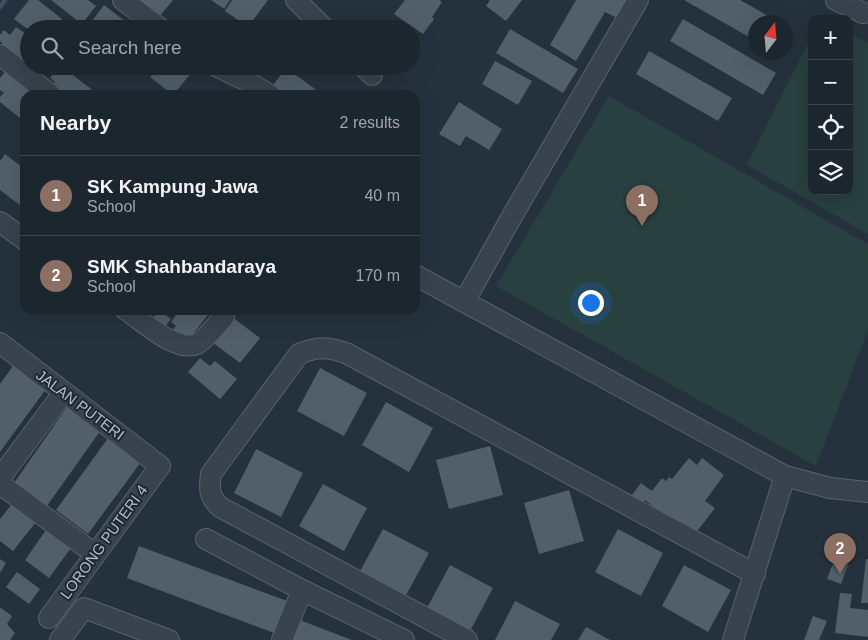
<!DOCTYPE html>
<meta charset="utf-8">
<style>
body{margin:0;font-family:Helvetica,sans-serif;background:#252e36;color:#f1f3f6}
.controls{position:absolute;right:15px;top:15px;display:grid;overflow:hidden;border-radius:10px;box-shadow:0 5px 20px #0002}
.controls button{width:45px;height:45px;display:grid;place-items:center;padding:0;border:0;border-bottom:1px solid #3a434a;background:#1c262e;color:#f1f3f6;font:25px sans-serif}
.compass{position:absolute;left:748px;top:15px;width:45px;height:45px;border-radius:50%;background:#1c262e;box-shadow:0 5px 20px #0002;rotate:16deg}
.you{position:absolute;left:590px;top:302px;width:18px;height:18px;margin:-12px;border:4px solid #fff;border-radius:50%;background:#1a73e8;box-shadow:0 0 0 8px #1a73e833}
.badge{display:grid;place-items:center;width:32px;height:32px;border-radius:50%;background:#bca0f2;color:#fff;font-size:16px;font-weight:700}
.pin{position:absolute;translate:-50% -41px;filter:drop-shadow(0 1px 2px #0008)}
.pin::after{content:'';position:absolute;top:26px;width:18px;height:15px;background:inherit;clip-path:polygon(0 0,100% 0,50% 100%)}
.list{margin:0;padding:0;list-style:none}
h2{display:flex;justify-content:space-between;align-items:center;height:65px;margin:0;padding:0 20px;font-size:21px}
h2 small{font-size:16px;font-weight:400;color:#a0a5aa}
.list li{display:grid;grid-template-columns:32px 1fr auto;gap:15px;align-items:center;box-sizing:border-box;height:80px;padding:0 20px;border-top:1px solid #3a434a}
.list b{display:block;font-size:19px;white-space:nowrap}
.list p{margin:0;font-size:16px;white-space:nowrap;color:#a0a5aa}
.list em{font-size:16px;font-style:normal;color:#a0a5aa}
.icon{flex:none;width:28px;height:28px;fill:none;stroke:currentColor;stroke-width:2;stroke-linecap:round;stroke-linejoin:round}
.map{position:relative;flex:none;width:868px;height:640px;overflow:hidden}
.search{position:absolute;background:#1c262e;box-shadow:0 5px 20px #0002;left:20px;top:20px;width:400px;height:55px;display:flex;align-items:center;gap:12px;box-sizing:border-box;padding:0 18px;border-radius:28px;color:#a0a5aa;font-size:19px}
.panel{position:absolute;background:#1c262e;box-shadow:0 5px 20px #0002;left:20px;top:90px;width:400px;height:225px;border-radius:15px}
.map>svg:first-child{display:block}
</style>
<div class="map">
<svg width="868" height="640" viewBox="0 0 868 640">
<rect width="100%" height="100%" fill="#25323d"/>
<g fill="#28403f">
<path d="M849,33l19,10v191l-121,-69 65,-130v156h37z"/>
<path d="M609,96l259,148v86l-52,136 -320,-180z"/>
</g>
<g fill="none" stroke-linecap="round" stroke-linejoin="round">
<path stroke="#3b5265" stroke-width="4.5" d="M0,7l5,-7"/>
</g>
<g fill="#505f6a">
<path d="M29,0h9l24,19 -8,10h-25v1l-15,-11z"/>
<path d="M51,0h37l8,6 -14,18z"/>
<path d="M129,0h44l-18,22z"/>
<path d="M211,0h19l-6,9z"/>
<path d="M232,0h36l-20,27 -23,-16z"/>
<path d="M405,0h34l3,2 -10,15 2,2 -11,15 -29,-20z"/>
<path d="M490,0h32l-16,21 -20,-15z"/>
<path d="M576,0h51l-10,18 -12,-6 -29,49 -26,-16z"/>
<path d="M684,0h56l39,22h-23v19z"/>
<path d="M104,5l26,20 -4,4h-40z"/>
<path d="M683,19l93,54 -13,22 -93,-54z"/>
<path d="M136,20l10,9h-17z"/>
<path d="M16,27l13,9v30h15l-5,6 -5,-4 -4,6 -30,-26 3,-4 -3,-3v-6l4,-5 6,5z"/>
<path d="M510,29l68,40 -15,24 -67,-40z"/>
<path d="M649,51l83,47 -14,23 -82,-47z"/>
<path d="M495,61l37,20 -14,24 -36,-21z"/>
<path d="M77,66h17l-7,8z"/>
<path d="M159,66h26l7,6 -19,23 -23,-18z"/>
<path d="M58,68l5,4 2,-3 30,23 -3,3h-39l-5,-4 7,-9 -5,-4z"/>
<path d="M286,68l32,23 -3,4h-34l-10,-7z"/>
<path d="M5,72l28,23h-8v27l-25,-20v-5l4,-4 -4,-3v-12z"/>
<path d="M459,102l43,27 -13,21 -23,-14 -6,10 -21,-12z"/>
<path d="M5,154l20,15v40l-25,-19v-29z"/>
<path d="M159,310l12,9 -11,14 -11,-10z"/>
<path d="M172,310h40l-28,35 -14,-11 6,-8 -5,-4 5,-7 -5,-4z"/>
<path d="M232,317l28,21 -20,25 -28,-21z"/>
<path d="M200,358l10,8 5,-5 22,18 -17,20 -32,-27z"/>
<path d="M16,362l33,23 -49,67v-68z"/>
<path d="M320,368l47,25 -23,43 -47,-25z"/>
<path d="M386,402l47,26 -24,44 -47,-27z"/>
<path d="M69,404l34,23 -56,79 -33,-23z"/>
<path d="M111,434l33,24 -56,76 -32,-24z"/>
<path d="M490,446l13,49 -54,14 -13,-49z"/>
<path d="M256,449l47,24 -22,44 -47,-24z"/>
<path d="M689,458l8,7 5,-7 22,17 -19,26 10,7 -23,30 -8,-10 -18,-14 -1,2 -20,-16 -3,4 -11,-8 10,-13 11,8 10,-13 4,3 3,-4 3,2z"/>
<path d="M323,484l44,24 -23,43 -45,-25z"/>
<path d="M569,490l15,51 -45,13 -15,-51z"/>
<path d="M12,504l24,18 -23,29 -13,-10v-22z"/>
<path d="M383,529l46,24 -24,44 -46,-24z"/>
<path d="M618,529l45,24 -22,43 -46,-24z"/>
<path d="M46,530l25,18 -22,30 -24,-18z"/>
<path d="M139,546l151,56 -13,32 -150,-56z"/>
<path d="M840,546l13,5 -12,33 -14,-5z"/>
<path d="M0,559l6,4 -6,10z"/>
<path d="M866,559h2v44h-7z"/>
<path d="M450,565l43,23 -23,43 -43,-23z"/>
<path d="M684,565l47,25 -23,42 -46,-26z"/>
<path d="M17,572l23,17 -11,15 -23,-17z"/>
<path d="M840,593l12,1 -2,14 18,2v27l-33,-4z"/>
<path d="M515,601l45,23 -9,16h-56z"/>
<path d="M0,607l12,9 -5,8 8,9 -5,7h-10z"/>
<path d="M813,616l14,5 -8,19h-15z"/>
<path d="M297,619l55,21h-63z"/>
<path d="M586,627l24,13h-32z"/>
</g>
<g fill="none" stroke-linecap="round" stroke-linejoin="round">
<g stroke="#57616b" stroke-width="22">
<g id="minor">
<path d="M123,0l38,29"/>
<path d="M296,0l29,29"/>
<path d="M836,0l27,13"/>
<path d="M0,55l51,40"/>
<path d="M216,66l29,14 25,15"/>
<path d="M363,66l9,9"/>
<path d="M0,222l25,18"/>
<path d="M415,275l370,201 45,12 38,4"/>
<path d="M464,302l51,-91 123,-211"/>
<path d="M126,310c16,11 51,43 71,34 7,-3 20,-20 27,-27"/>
<path d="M0,343l160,123 -111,152"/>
<path d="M0,478l64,-86"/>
<path d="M0,484l95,70"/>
<path d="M206,539l96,51 102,50"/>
<path d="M60,640l24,-32 85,32"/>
<path d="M282,640l20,-50"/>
<path d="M467,640l-247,-133c-11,-10 -11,-18 -9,-33l88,-120c19,-8 28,-7 47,-1l409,221"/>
<path d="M733,640l52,-164"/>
</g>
</g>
<use href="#minor" stroke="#39434d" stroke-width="20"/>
</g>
<g text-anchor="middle" stroke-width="4" stroke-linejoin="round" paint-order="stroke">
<g font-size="15" fill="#b5bec8" stroke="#1e2832">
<text transform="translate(80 405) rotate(37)" y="5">JALAN PUTERI</text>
<text transform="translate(104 542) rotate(-54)" y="5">LORONG PUTERI 4</text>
</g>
</g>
</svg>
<div class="controls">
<button>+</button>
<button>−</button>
<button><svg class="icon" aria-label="locate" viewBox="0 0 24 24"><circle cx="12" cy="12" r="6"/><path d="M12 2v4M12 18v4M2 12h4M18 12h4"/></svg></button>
<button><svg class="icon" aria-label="layers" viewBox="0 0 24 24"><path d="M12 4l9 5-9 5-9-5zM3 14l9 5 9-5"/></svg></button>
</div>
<svg class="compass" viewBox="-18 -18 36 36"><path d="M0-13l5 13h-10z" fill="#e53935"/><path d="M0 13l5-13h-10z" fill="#a0a5aa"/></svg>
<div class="you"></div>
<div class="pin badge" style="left:642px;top:226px;background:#8d6e63">1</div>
<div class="pin badge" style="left:840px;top:574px;background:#8d6e63">2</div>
<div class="search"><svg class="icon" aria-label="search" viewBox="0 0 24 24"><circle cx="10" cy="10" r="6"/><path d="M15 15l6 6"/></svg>Search here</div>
<section class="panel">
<h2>Nearby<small>2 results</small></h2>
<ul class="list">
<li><span class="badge" style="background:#8d6e63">1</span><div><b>SK Kampung Jawa</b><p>School</p></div><em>40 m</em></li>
<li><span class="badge" style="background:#8d6e63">2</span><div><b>SMK Shahbandaraya</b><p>School</p></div><em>170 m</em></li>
</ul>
</section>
</div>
